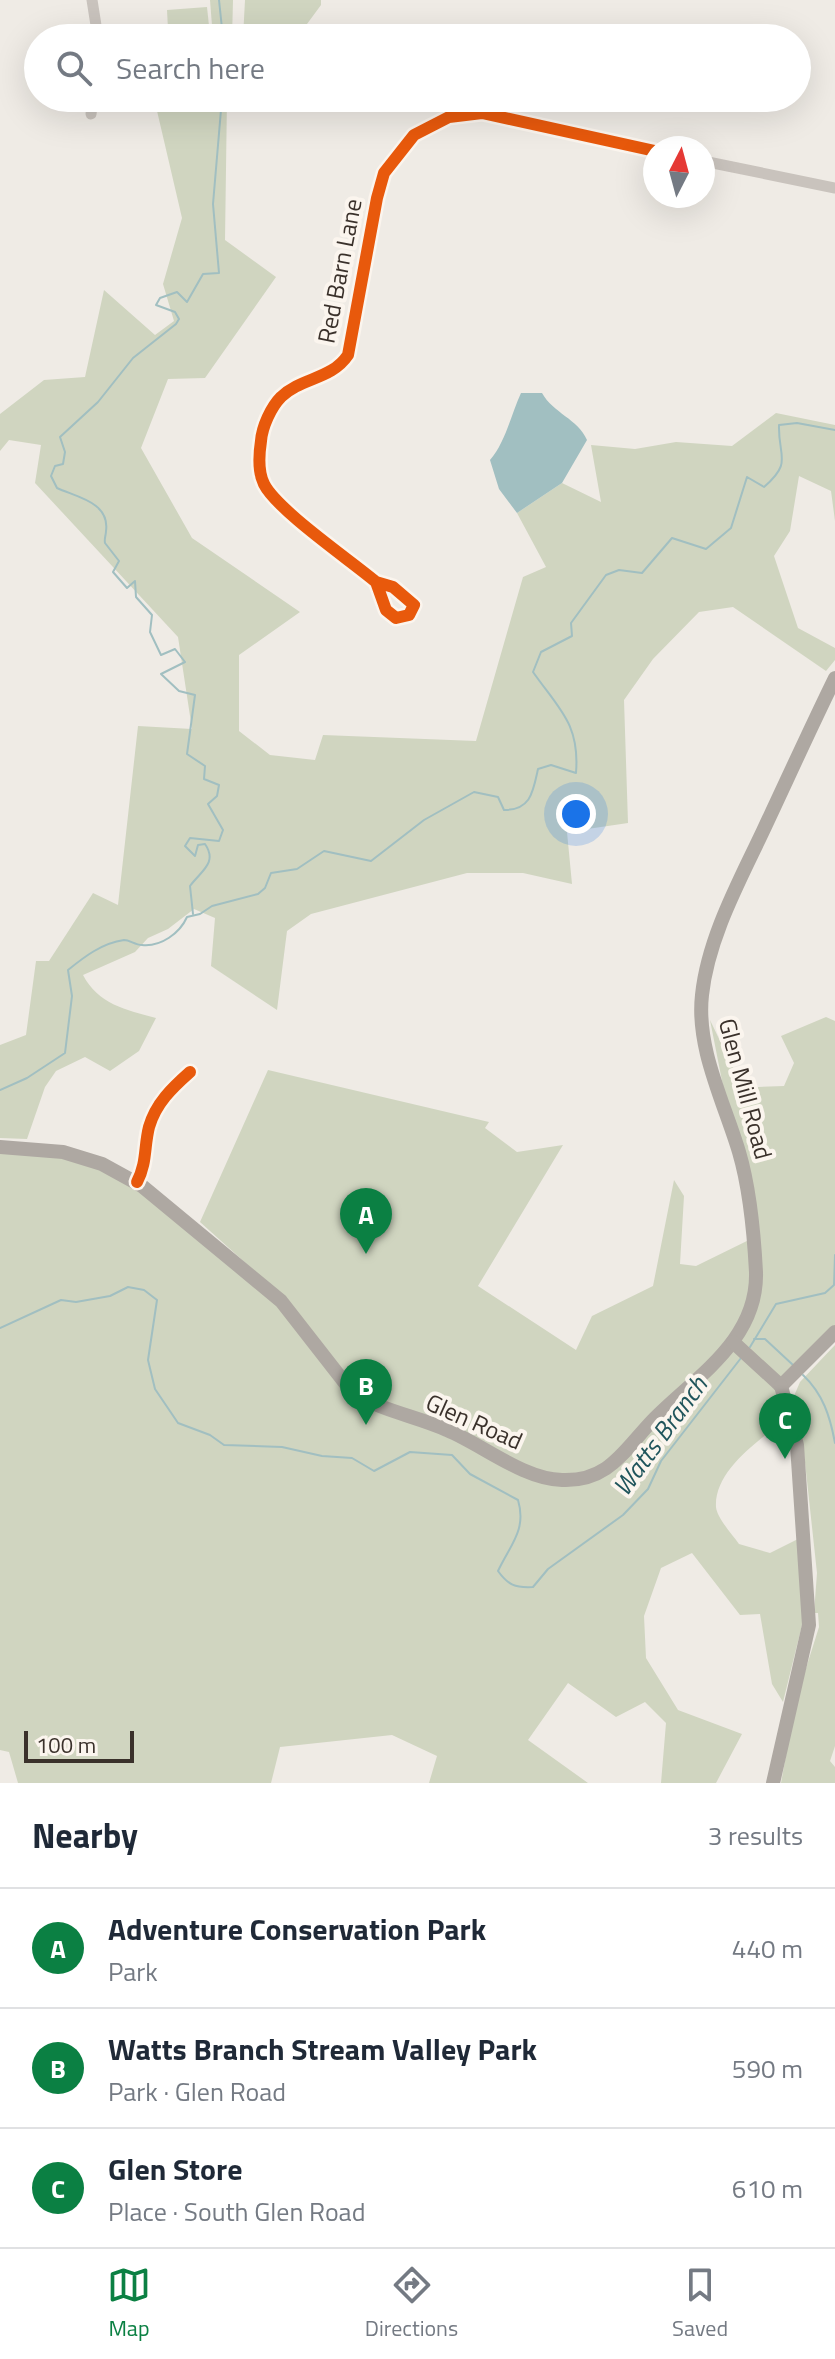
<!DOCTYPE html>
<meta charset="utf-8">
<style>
body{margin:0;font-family:"Titillium Web",sans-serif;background:#f2f2f3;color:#1f2937}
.compass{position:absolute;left:643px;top:136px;width:72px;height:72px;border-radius:50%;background:#fff;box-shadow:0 8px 32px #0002;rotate:6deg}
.scale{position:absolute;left:24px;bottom:20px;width:110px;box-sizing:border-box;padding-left:8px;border:4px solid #3a312b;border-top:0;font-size:22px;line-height:28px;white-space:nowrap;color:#3a312b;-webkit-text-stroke:6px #fbf5ee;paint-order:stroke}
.you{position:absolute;left:576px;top:814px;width:28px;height:28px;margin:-20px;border:6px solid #fff;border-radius:50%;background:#1a73e8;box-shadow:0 0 0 12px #1a73e833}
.badge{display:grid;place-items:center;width:52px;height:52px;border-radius:50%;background:#0b8043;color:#fff;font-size:26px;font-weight:700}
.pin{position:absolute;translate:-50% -66px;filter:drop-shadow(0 2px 4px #0008)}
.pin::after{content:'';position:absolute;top:42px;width:28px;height:24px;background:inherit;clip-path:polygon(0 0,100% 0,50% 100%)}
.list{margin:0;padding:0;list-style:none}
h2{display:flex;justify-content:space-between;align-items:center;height:104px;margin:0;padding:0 32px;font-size:34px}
h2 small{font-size:26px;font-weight:400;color:#747a83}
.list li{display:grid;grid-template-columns:52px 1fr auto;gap:24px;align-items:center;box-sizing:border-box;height:120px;padding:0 32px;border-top:2px solid #e0e1e3}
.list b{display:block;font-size:30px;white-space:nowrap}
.list p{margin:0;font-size:26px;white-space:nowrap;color:#747a83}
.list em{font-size:26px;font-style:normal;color:#747a83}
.icon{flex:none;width:44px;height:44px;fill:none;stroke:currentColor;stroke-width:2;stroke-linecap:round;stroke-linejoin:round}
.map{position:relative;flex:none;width:835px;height:1783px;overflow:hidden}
.search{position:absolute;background:#fff;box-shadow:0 8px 32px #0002;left:24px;right:24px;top:24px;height:88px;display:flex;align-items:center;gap:20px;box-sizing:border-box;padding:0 28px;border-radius:44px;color:#747a83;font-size:30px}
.sheet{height:464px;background:#fff}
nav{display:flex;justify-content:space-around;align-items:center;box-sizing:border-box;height:112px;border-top:2px solid #e0e1e3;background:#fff;font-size:22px;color:#747a83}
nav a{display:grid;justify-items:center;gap:4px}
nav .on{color:#0b8043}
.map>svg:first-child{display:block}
</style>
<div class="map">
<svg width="835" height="1783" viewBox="0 0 835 1783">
<rect width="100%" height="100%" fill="#efebe5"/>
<g fill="#d0d5c0">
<path d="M210,0h23l-1,38h-19z"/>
<path d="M245,0h76v5l-14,19 -30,4 -13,-3 -1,13h-20z"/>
<path d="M207,7l2,19 -41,3 -1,-19z"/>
<path d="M154,98h73l-2,142 51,37 -71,101 -37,1 -27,69 51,90 108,74 -61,43v76l31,24 45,5 8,-25 153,6 47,-164 23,-10 -29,-54 45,-30 39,19 -10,-57 44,4 41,-7 56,4 44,-33 59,12v96l-4,-30 -32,-15 -9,55 -16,25 24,72 37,20v12l-9,11 -93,-64 -34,5 -46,47 -29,41 4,123 -61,9 5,52 -49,-11h-56l-156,41 -24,17 -10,79 -66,-44 4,-48 -21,-9 -26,20 -20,9 -13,14 -52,23c15,29 43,35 73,43l-17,33 -29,20 -25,-14 -29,14 -11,16 -18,52 -27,-1v-93l26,-10 10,-74h13l44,-68 25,12 20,-179 54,3 -14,-92 -143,-154 6,-38 -32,-5 -9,11v-37l44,-34 41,-3 19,-87 51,45 19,-14 -11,-37 19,-66z"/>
<path d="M826,1017l9,4v311l-54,54 9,31c-27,20 -76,52 -74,90 1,11 16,27 23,37l31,9 28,-14 6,78 -21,85 -11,-18 -12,-70 -20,1 -48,-62 -31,15 -17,48 2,42 32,52 64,24 -26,49h-55l5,-60 -21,-21 -29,15 -48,-34 -40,57 60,43h-159l8,-27 -45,-21 -112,12 -9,36h-253l-9,-31 -9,-2v-606l102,20 187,138 -89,-80 68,-152 221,52 -4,6 32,24 46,-7 -85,141 98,64 16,-34 61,-30 21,-106 10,16 -4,68 16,2 57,-28 -43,-218 23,48 25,19 26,-1 10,-23 -13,-27z"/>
<path d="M835,1345v401l-5,15 5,6v16h-54l15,-83 23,-73 -1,-14h-4l3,-40 -14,-129 -9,-48 6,-14z"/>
</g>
<path fill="#a1bfc1" d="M521,393h21c11,20 36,26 45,47l-25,43 -45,30 -18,-24 -9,-29c15,-17 21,-45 31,-67z"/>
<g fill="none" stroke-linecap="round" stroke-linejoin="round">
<g stroke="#a1bfc1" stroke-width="2">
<path d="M219,0l4,38"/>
<path d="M193,914l-3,-28c11,-15 28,-23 15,-42l-7,1 -3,11 -10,-10 5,-8 29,3 4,-11 -15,-26 9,-8 2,-11 -15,-6 1,-13 -18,-12 8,-59 -16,-4 -18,-17 24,-12 -10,-13 -14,6 -11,-23 2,-17 -16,-18 -1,-16 -8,7 -14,-16 6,-11 -14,-18c-1,-4 1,-8 1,-12 4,-29 -30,-34 -49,-43l-6,-12 4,-10 8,-2 2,-12 -5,-15 38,-35 35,-44 43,-34 3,-5 -4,-7 -19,-7 4,-7 17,-6 10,10 16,-28 16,-1 -6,-69 9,-106"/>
<path d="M0,1090l27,-12 38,-25 7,-57 -4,-26c16,-13 34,-27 56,-30 6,0 11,5 18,5 19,2 38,-12 45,-28l13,-3 12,-8 46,-12 7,-6 6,-15 26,-4 27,-18 47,10 53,-41 50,-28 24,5 6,13c27,0 29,-18 34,-41l13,-4 25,8c4,-49 -17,-64 -43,-101l8,-20 31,-16 -1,-13 35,-48 13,-5 23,3 30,-35 34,11 25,-21 16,-51 17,10c29,-25 14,-30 15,-62l18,-2 38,7"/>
<path d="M0,1328l61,-28 15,2 34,-6 18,-9 16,3 13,10 -9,60 7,29 23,34 32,12 14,10 58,2 40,9 30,2 22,13 36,-19 42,3 18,19 48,26c9,30 -8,45 -20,71 10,14 17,17 35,16l15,-18 75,-54 25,-26 13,-28 80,-103"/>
<path d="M754,1339h11l28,26"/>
<path d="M750,1347l26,-43 49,-11 9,-8 1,-30"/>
<path d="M803,1375c20,19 27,41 32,68"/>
</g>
<g stroke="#c9c3bd" stroke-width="11">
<path d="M92,0l6,38"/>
<path d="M91,114l2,-16"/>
<path d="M703,161l132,27"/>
<path d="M376,582l10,28 10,8 13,-3 5,-10 -21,-18 -17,-5c-26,-22 -99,-72 -112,-98 -6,-12 -5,-30 -3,-43 1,-14 10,-34 20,-44 21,-20 50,-17 67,-42l29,-157 7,-25 30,-38 35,-18 33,-4 173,38"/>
<path d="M137,1182c10,-19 7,-35 12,-55 7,-24 23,-39 41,-55"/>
</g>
<g stroke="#aea8a2" stroke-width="14">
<path d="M0,1147l63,5 39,12 40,22 139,115 71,91c29,19 64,24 95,38 36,15 76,49 115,50 47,2 62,-30 91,-60 42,-43 105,-79 103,-148 -2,-38 -6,-83 -17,-120 -15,-50 -43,-104 -37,-157 6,-57 37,-113 61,-164 24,-51 47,-102 72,-153"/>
<path d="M733,1342l48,44"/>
<path d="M781,1386l54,-54"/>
<path d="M773,1783l36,-158 -12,-180 -16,-59"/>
</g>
<g stroke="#fbf5ee" stroke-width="17">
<g id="cycleway">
<path d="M376,582l10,28 10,8 13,-3 5,-10 -21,-18 -17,-5c-26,-22 -99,-72 -112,-98 -6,-12 -5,-30 -3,-43 1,-14 10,-34 20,-44 21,-20 50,-17 67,-42l29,-157 7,-25 30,-38 35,-18 33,-4 173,38"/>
<path d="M137,1182c10,-19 7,-35 12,-55 7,-24 23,-39 41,-55"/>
</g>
</g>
<use href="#cycleway" stroke="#e8590c" stroke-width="12"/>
</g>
<g text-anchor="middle" stroke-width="8" stroke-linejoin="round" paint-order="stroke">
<g font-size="24" fill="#3a312b" stroke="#fbf5ee">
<text transform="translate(340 271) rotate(-79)" y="8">Red Barn Lane</text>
<text transform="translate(745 1089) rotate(75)" y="8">Glen Mill Road</text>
<text transform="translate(474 1422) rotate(24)" y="8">Glen Road</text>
</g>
<g font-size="26" font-style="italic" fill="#20555c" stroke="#fbf5ee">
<text transform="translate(660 1436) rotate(-54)" y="9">Watts Branch</text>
</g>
</g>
</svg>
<svg class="compass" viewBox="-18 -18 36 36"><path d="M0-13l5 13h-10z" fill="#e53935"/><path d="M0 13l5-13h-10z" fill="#747a83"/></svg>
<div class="scale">100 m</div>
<div class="you"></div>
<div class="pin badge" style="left:366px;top:1254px">A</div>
<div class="pin badge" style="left:366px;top:1425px">B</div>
<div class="pin badge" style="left:785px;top:1459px">C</div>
<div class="search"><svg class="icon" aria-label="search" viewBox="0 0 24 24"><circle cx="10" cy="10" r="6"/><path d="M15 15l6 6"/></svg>Search here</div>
</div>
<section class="sheet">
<h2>Nearby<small>3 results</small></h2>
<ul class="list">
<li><span class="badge">A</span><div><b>Adventure Conservation Park</b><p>Park</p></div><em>440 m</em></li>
<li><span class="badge">B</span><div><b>Watts Branch Stream Valley Park</b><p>Park · Glen Road</p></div><em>590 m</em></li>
<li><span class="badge">C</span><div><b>Glen Store</b><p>Place · South Glen Road</p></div><em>610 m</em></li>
</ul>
</section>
<nav>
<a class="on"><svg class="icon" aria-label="map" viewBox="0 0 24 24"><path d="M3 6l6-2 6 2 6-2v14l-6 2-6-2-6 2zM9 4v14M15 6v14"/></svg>Map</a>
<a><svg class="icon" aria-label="directions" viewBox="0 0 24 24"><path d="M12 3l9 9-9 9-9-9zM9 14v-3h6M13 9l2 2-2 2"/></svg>Directions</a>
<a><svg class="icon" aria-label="saved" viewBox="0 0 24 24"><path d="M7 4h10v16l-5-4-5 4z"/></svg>Saved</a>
</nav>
